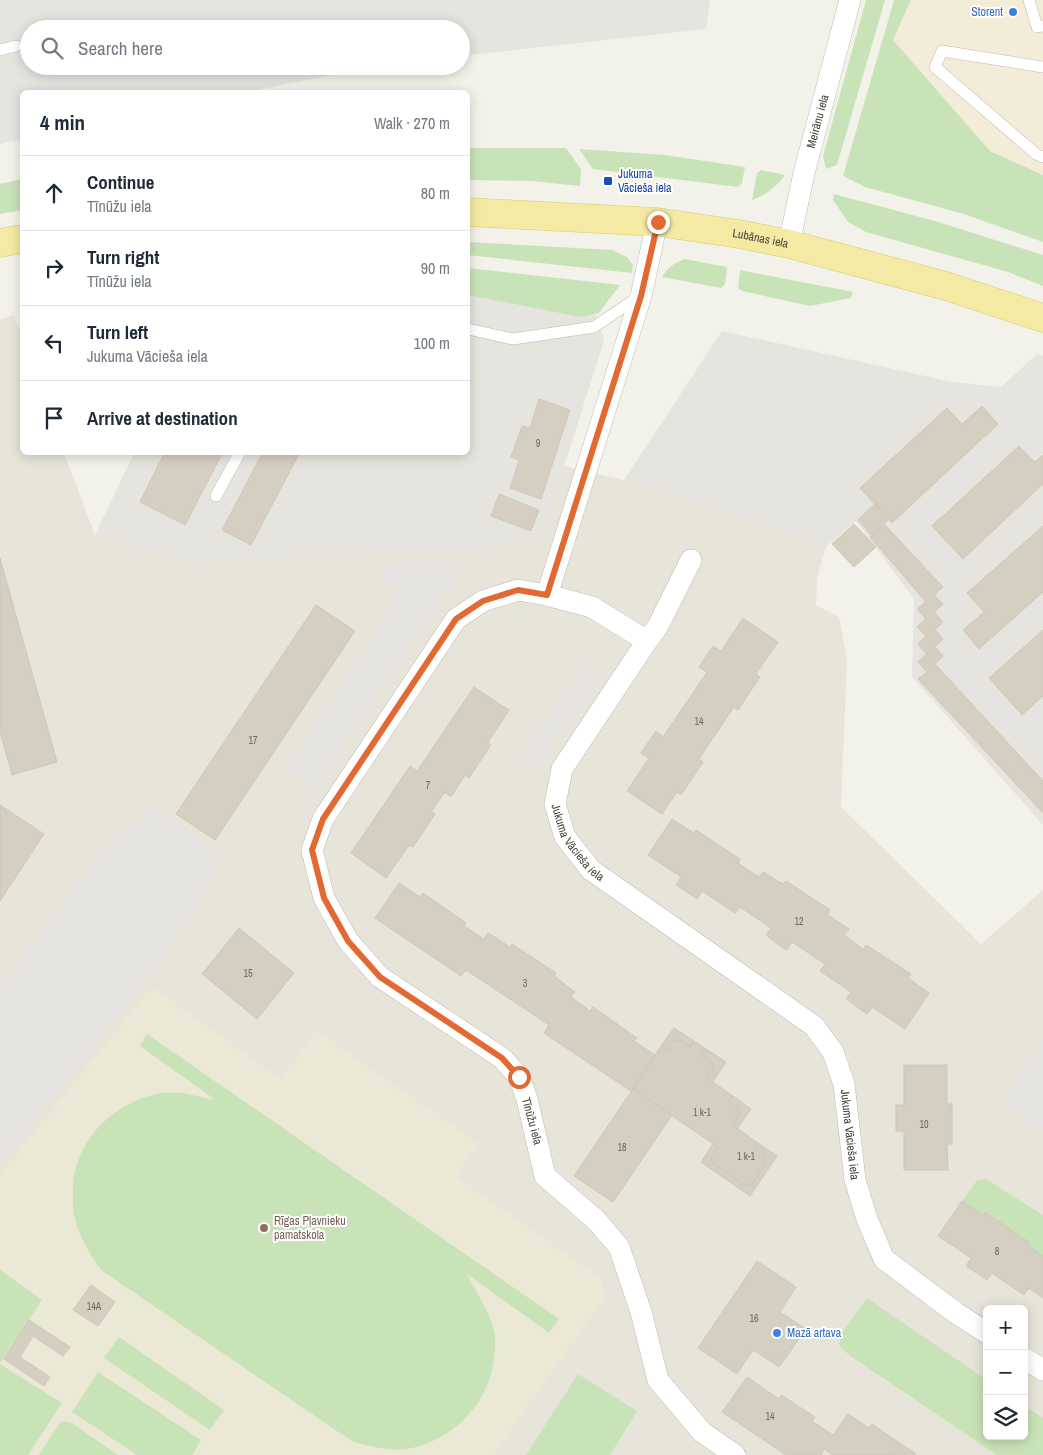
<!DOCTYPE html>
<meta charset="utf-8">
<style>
body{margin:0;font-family:"Archivo Narrow",sans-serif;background:#f2f2f3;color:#1f2937}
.controls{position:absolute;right:15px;bottom:15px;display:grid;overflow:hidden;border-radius:8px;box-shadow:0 2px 12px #0003}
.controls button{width:45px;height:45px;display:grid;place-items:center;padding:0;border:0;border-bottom:1px solid #e0e1e3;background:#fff;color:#1f2937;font:25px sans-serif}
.stop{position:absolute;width:15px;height:15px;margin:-11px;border:4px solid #e36932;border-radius:50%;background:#fff}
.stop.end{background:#e36932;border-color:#fff;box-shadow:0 1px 5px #0008}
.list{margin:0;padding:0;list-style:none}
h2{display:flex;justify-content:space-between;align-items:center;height:65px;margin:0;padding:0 20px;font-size:21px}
h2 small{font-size:16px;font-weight:400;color:#747a83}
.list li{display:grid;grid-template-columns:32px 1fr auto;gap:15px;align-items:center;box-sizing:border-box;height:75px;padding:0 20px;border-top:1px solid #e0e1e3}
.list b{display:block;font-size:19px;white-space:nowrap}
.list p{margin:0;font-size:16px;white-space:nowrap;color:#747a83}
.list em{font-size:16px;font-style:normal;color:#747a83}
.icon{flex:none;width:28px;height:28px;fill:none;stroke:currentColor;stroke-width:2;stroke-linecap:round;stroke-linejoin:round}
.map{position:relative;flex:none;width:1043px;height:1455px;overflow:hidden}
.search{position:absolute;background:#fff;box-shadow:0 2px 12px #0003;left:20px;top:20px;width:450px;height:55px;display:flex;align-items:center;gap:12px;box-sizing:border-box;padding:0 18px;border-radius:28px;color:#747a83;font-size:19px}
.panel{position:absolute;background:#fff;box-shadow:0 2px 12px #0003;left:20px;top:90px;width:450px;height:365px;border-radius:8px}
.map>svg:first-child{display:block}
</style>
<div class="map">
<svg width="1043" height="1455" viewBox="0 0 1043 1455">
<rect width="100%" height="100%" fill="#f3f2ea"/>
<path fill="#e7e5d9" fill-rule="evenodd" d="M14,315l8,23v114l42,1 31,82 444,10 25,-79 60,14 202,67 -9,31 -1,27 23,12 8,43 -6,147 140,137 62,-54v565h-550l111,-158 -4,-19 -144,-100 21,-35 -160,-111 -36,48 -129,-92 -152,187v-855zM987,1309h37v127h-37z"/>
<path fill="#f3ecd8" d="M911,0h132v175l-53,-24 -98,-111z"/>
<g fill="#e6e4df">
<path d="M0,0h710l-4,29 -245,27v-27h-432v37h346l-127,26h-226v47l-22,5z"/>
<path d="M468,276l122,25 12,32 2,8 -65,204 -350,19 -94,-29 39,-82 334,-1z"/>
<path d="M722,331l230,51 49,5 37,-34 5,3v469l-131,-148 2,-78 -58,-78 -30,26 -202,-67z"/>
</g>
<path fill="#ebe8d6" d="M152,988l129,92 36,-48 161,111 -22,35 144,100 5,19 -112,158h-493v-280z"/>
<g fill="#c9e3b8">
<path d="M866,0h19l-48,165 -11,4 -3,-13z"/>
<path d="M894,0h17l-18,40 97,111 53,24v67l-79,-28 -99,-27 -22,-11z"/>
<path d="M468,148h98l15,21 -1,17 -49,-5 -63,-1z"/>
<path d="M579,149l86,6 80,12 -3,16 -4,4 -145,-18z"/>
<path d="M761,170l24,5c-9,12 -19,20 -33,25l5,-27z"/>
<path d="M22,179v31l-22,4v-30z"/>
<path d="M834,194l101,27 108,34v31l-35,-14 -142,-40 -18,-10 -15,-22z"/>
<path d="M468,242l144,8 15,7 6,8 -1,8 -164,-18z"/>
<path d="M685,259l42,8 -2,17 -4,4 -59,-11c6,-10 12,-14 23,-18z"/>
<path d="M468,268l152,17 -21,28 -19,4 -112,-22z"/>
<path d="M740,270l113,22 -2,6 -41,8 -68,-15 -4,-3z"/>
<path d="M147,1034l412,285 -10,14 -82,-59c10,21 24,38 28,62 1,6 0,13 -1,19 -2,43 -36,81 -78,92 -21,6 -43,0 -63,-5l-252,-172c-12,-17 -22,-34 -27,-55 -1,-6 -1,-13 -1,-19 -3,-51 39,-95 89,-103 17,-2 33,2 49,7l2,-2 -73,-52z"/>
<path d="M986,1179l57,36v41l-16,-11 2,-3 -43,-30 -3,3 -21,-14 15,-21z"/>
<path d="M0,1270l42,30 -42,63z"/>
<path d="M867,1298l120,82v56h37v-31l19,13v37h-46l-148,-100 -10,-10 2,-11z"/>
<path d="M119,1337l105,73 -14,20 -106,-72z"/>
<path d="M0,1364l62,39 -34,52h-28z"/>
<path d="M98,1372l103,68 -9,15h-55l-65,-43z"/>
<path d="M578,1374l59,37 -27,44h-84z"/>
<path d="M64,1421l8,2 46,32h-79l20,-31z"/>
</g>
<g fill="#e5e4e1">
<path d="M426,561h13l20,12 -145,217 -30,-20 112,-168 1,-11 -6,-6 -7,-1 -1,-20z"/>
<path d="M588,663l18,12 -43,53 -22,41 -21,-11 29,-44z"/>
<path d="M155,808l49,32 14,32 -58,90 -160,201v-176l108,-145z"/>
<path d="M1043,1039v93l-43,-27z"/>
</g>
<g fill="#d4cfc1" stroke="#cec8b5">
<path d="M539,399l31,11 -29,89 -31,-11 9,-28 -8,-3 11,-31 8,2z"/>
<path d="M982,406l16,18 -106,99 -32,-35 87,-80 15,16z"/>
<path d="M1019,446l16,16 8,-7v29l-80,75 -31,-33z"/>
<path d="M165,452h58l-38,73 -45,-23z"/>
<path d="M263,452h37l-49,93 -29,-15z"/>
<path d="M499,494l40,16 -8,21 -40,-15z"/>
<path d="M875,504l14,15 -17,17 -14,-16z"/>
<path d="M854,524l22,23 -22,20 -22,-23z"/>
<path d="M884,524l59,63 -9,8 9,9 -9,8 9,10 -8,8 8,9 -8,8 8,9 -8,8 108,117v32l-125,-134 9,-7 -9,-10 9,-8 -9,-10 8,-8 -9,-9 9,-8 -9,-10 9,-7 -56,-65z"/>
<path d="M1043,526v66l-64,57 -16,-19 21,-18 -17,-19z"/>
<path d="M0,558l57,204 -45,13 -12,-43z"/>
<path d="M316,605l39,26 -140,209 -39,-26z"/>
<path d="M743,618l35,24 -22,32 4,3 -22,33 -4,-3 -35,52 4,3 -22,33 -4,-3 -15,22 -35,-23 22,-33 -8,-5 15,-22 7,6 44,-65 -8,-5 14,-21 8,5z"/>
<path d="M1043,630v66l-21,19 -33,-37z"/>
<path d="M474,687l35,23 -21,32 3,3 -22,33 -4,-3 -14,22 -6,-5 -14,20 4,2 -22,33 -4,-2 -23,33 -35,-25 59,-87 7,5z"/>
<path d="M0,805l44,29 -44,67z"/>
<path d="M672,819l22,14 2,-3 44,29 -2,4 21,14 4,-5 20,12 3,-3 44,29 -3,4 22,15 -5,6 19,14 3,-4 45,29 -3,4 21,15 -24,36 -33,-22 -5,7 -21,-15 5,-7 -31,-21 5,-7 -33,-22 -5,8 -11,-7 -10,-8 5,-7 -31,-21 -5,6 -33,-22 -5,8 -21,-14 5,-8 -33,-22z"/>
<path d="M399,883l21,14 3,-4 43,30 -2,3 20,13 4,-6 22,14 2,-3 44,29 -2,3 21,16 -4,5 19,14 3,-4 44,31 -3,3 21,14 -24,36 -87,-58 5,-8 -30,-20 -53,-35 -5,6 -86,-58z"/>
<path d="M239,928l55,45 -37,46 -55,-45z"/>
<path d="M674,1028l20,13 -4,6 -10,-7 -7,1 -6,9 -6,-4z"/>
<path d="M680,1040l10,7 4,-6 12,8 -4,6 10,7 2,6 -7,10 26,18 -4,6 9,6 1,7 -6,10 25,18 -3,6 9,7 2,6 -14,22 -7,1 -33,-22 -1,-7 7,-9 -85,-58 28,-43 6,4 6,-9z"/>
<path d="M706,1049l20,13 -13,20 -6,-4 7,-10 -2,-6 -10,-7z"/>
<path d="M904,1065h43v39h5v40h-5l1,26h-44v-39h-8v-26h8z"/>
<path d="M633,1089l39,26 -59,87 -39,-26z"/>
<path d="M733,1096l18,13 -14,20 -4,-4 6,-10 -1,-7 -9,-6z"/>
<path d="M758,1143l19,13 -27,40 -49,-34 12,-18 5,3 -7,9 1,7 33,22 7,-1 14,-22 -2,-6 -9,-7z"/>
<path d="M962,1201l21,14 2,-3 44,30 -2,3 16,11v42l-14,-10 -5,7 -32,-22 -5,7 -21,-14 5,-8 -33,-22z"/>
<path d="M757,1261l39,26 -16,25 26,17 -27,38 -26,-17 -16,24 -39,-26z"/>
<path d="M91,1285l24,17 -17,24 -25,-16z"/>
<path d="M29,1320l41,27 -7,9 -30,-20 -13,21 30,20 -6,9 -40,-27z"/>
<path d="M747,1377l32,22 2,-4 34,22 -3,4 21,14 15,-21 21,14 3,-4 44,30 -83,1 -9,-6 -3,6h-35l-64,-43z"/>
</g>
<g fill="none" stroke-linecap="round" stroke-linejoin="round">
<g stroke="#bebbae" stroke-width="12">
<g id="lane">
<path d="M1029,0l8,27 6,-1"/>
<path d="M0,50l16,-4"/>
<path d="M1043,67l-101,-16 -7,16 101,87 7,3"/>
<path d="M468,329l45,10 81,-12 46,-31"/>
<path d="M216,496l24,-44"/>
</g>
</g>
<g stroke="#bebbae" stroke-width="22">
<g id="street">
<path id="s1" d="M789,244l15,-71 46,-173"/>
<path d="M547,595l94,-299 16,-74"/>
<path d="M647,641l11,-15 33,-66"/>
<path d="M1024,1358l19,12"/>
<path id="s2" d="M735,1455l-33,-23 -44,-52 -17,-68 -22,-65 -22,-26 -52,-45 -18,-77 -8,-22 -17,-19 -122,-81 -32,-36 -24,-43 -12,-48 11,-31 133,-200 27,-18 35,-11 29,5 45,12 55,34 -85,128 -7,35 10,33 26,33 223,156 19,26 11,32 11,96 12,39 17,40 72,54 31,20"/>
</g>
</g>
<g stroke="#d7ca74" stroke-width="29">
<g id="primary">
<path id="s3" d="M468,212l189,10 82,12 50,10 157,42 97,32"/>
<path d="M0,243l22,-4"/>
</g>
</g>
<use href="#lane" stroke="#fff" stroke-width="11"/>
<use href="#street" stroke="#fff" stroke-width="21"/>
<use href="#primary" stroke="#f4eaa3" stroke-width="28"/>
</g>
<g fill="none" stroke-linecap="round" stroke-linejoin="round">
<path stroke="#e36932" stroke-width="6" d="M519,1077l-17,-19 -122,-81 -32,-36 -24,-43 -12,-48 11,-31 133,-200 27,-18 35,-11 29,5 94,-299 17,-74"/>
</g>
<g fill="#3f7fe0" stroke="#fff" stroke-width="2">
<circle cx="1013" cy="12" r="5"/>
<circle cx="777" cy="1333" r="5"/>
</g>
<rect fill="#1a4fb4" stroke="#fff" stroke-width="2" x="603" y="176" width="10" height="10" rx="2.5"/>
<circle fill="#8d6e63" stroke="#fff" stroke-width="2" cx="264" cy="1228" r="5"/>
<g text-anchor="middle" stroke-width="4" stroke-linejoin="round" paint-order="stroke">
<g font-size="10" fill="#6a675b">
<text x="538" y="447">9</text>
<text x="699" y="725">14</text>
<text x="253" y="744">17</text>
<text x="428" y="789">7</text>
<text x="799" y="925">12</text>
<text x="248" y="977">15</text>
<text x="525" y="987">3</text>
<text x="702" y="1116">1 k-1</text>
<text x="924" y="1128">10</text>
<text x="622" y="1151">18</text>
<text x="746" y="1160">1 k-1</text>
<text x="997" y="1255">8</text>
<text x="94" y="1310">14A</text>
<text x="754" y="1322">16</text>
<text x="770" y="1420">14</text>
</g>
<g font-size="12" fill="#366cbe" stroke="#fff" text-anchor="end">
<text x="1003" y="16">Storent</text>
<text x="787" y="1337" text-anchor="start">Mazā artava</text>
</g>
<g font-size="12" fill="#474439" stroke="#fff">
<text dy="4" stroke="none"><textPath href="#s1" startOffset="126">Meirānu iela</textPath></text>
<text dy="4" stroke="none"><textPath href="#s3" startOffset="294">Lubānas iela</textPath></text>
<text dy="4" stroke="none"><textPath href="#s2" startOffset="1489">Jukuma Vācieša iela</textPath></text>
<text transform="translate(532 1121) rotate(75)" y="4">Tīnūžu iela</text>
<text dy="4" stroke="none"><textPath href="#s2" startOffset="1909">Jukuma Vācieša iela</textPath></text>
</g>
<g font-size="12" fill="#164399" stroke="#fff" text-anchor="start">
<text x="618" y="178">Jukuma<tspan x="618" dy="14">Vācieša iela</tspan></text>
</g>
<g font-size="12" fill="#785e54" stroke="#fff" text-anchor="start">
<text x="274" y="1225">Rīgas Pļavnieku<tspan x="274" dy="14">pamatskola</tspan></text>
</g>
</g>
</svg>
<div class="controls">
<button>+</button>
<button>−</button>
<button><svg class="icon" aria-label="layers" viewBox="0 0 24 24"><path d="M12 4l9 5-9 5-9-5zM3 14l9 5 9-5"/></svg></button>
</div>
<div class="stop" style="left:519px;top:1077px"></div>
<div class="stop end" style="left:658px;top:222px"></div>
<div class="search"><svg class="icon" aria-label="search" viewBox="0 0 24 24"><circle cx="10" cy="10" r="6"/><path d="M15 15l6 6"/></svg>Search here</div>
<section class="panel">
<h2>4 min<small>Walk · 270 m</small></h2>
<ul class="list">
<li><svg class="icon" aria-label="ahead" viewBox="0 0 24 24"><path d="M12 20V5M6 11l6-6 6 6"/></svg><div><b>Continue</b><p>Tīnūžu iela</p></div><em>80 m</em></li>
<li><svg class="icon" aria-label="right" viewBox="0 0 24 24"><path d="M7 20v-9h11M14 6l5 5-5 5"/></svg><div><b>Turn right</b><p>Tīnūžu iela</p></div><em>90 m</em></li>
<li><svg class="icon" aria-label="left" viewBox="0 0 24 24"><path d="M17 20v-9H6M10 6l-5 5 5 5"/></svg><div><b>Turn left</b><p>Jukuma Vācieša iela</p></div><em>100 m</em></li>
<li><svg class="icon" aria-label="arrive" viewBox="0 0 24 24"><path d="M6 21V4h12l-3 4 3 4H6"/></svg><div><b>Arrive at destination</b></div></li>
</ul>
</section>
</div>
